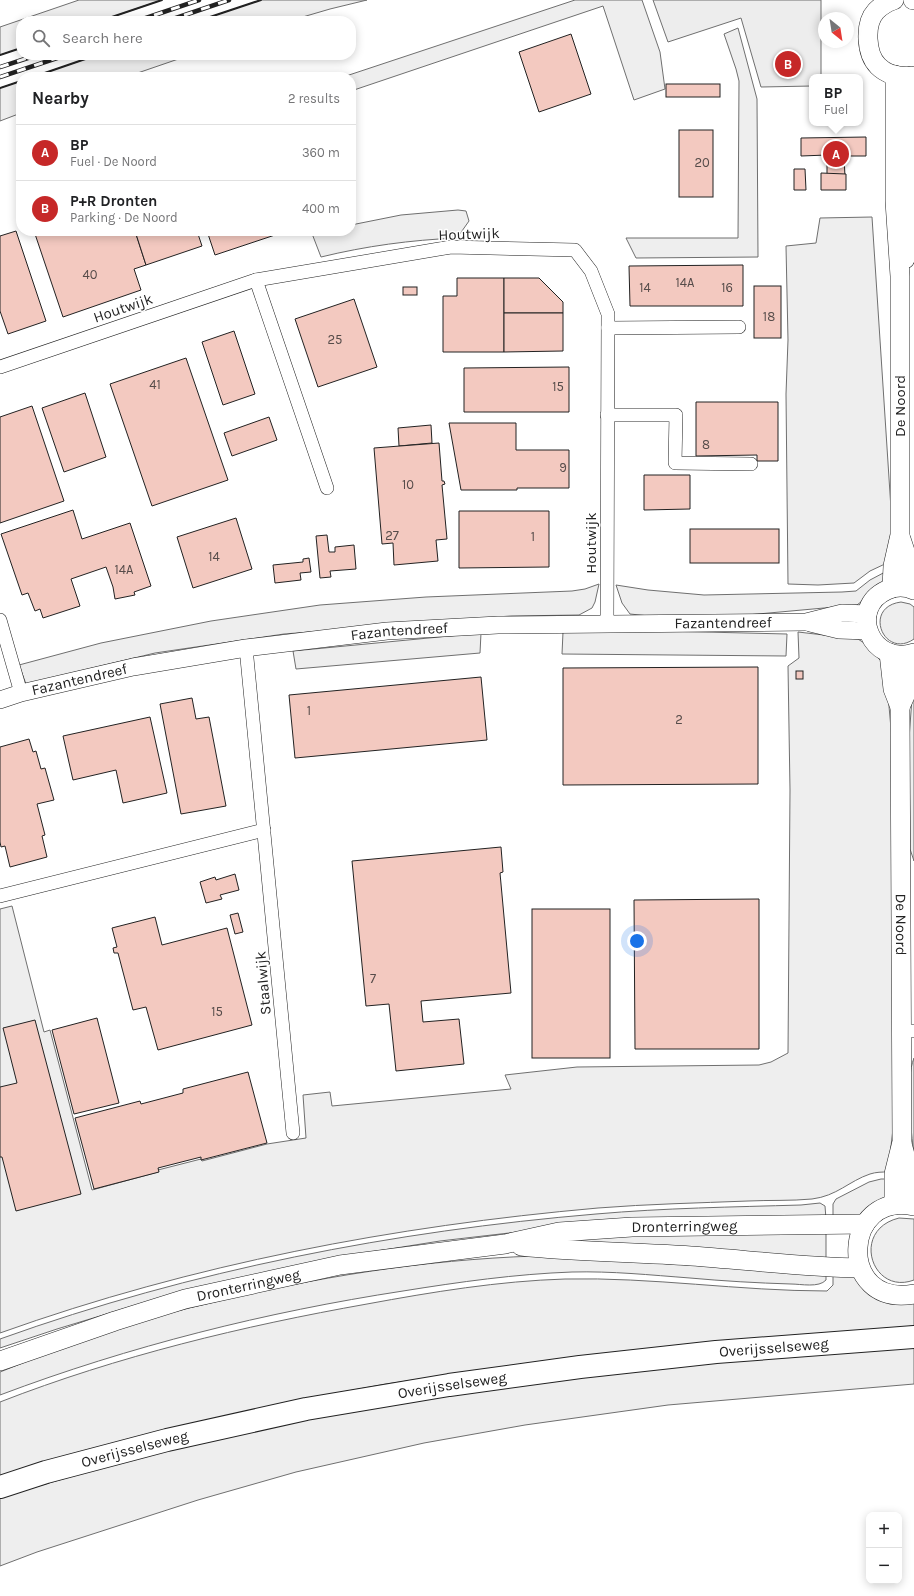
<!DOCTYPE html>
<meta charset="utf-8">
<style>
body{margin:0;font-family:Karla,sans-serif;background:#f6f6f6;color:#202124}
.controls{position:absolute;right:12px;bottom:12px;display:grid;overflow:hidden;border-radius:8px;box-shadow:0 2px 10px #0003}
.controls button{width:36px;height:36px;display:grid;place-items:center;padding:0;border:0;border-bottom:1px solid #e0e0e0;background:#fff;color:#202124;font:20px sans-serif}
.compass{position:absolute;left:818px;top:12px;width:36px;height:36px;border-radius:50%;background:#fff;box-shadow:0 2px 10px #0003;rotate:150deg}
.you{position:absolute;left:637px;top:941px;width:14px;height:14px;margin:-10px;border:3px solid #fff;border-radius:50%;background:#1a73e8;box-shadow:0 0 0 6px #1a73e833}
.badge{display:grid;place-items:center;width:26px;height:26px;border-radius:50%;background:#c62828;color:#fff;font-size:13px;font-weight:700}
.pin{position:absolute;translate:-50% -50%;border:2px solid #fff;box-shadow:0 1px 4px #0006}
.popup{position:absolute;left:809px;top:74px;width:54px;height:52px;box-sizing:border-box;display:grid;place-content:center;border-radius:8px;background:#fff;filter:drop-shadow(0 1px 3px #0005);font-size:13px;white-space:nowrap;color:#757577}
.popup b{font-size:15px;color:#202124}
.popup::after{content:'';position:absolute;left:50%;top:100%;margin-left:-8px;border:8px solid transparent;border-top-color:#fff}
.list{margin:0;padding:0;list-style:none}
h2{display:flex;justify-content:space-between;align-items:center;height:52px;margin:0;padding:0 16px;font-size:17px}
h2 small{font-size:13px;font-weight:400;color:#757577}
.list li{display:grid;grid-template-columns:26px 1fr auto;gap:12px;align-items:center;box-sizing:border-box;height:56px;padding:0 16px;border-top:1px solid #e0e0e0}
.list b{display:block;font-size:15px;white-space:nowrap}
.list p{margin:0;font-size:13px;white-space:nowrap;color:#757577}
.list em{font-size:13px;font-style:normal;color:#757577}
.icon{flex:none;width:22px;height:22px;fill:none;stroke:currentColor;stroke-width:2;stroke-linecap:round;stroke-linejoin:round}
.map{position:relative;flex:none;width:914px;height:1596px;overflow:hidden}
.search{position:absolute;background:#fff;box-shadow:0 2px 10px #0003;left:16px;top:16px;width:340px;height:44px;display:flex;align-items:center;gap:10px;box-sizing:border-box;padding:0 14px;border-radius:16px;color:#757577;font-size:15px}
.panel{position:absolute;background:#fff;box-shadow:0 2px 10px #0003;left:16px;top:72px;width:340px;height:164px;border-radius:16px}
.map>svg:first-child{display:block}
</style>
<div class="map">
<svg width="914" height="1596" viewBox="0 0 914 1596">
<rect width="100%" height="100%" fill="#fff"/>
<g fill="#eee" stroke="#6f6f6f">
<path d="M79,0h83l-62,21h-79v27l-21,7v-28z"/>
<path d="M261,0h106l-37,9 -41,12h-91z"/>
<path d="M575,0h67l18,52 5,37 -31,11 -31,-94 -252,85v-14h-8z"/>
<path d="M738,28l19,71 1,158 -122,1 -10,-20h112l1,-157 -3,-12 -12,-35z"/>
<path d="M97,55h93l-64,22h-93z"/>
<path d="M21,81v32l-21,8v-33z"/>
<path d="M458,210l8,1 3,10 -12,17c-46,2 -91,8 -136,19l-10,-26h40v-6l50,-10z"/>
<path d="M872,217l20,307 -5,39 -17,8 -16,12 -36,2 -30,-1 -2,-190 2,-54 -2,-94 30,-3 4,-25z"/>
<path d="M887,571v7l-10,11 -20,16 -110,10 -88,2 -29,-3 -8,-11 -6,-18 32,5 56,5 138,-3 14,-1 14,-11z"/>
<path d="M599,584l-4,18 -3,6 -13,7 -69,1 -226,18 -129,19 -129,31 -7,-19 82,-22 110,-22 109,-16 106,-8 146,-6 13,-2z"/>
<path d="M901,602l9,2 4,3v32c-30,21 -52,-32 -13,-37z"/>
<path d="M662,631l125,3 -1,22 -224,-2 1,-22z"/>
<path d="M798,632l60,7 9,6 14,16 7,34 4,45 2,380 -6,52c-6,0 -12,0 -18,2 -21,7 -33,22 -58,25 -21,2 -43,1 -64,2 -50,2 -100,3 -150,7 -204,18 -405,56 -598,125v-424l12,-3 32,126 6,-2 42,160 66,-18v-2l43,-11 1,2 65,-17 39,-6 -3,-43 27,-3 2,14 179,-17 -6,-14 72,-8 182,-2 12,-3 17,-9 2,-263 -2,-124 11,-8z"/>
<path d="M481,633l-1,20 -184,16 -3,-18z"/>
<path d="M914,671v190l-4,-12 -1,-110z"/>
<path d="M914,1058v97c-3,-25 -9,-75 0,-97z"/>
<path d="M881,1179h6l-2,18 -4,4 -20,15 -28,2v-14l3,-5 33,-17z"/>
<path d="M820,1203l5,3 1,13 -291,11 -95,11 -82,13 -212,48 -89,27 -57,19v-9c192,-69 394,-108 596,-125 68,-6 137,-7 205,-9z"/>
<path d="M899,1218l15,1v61c-42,16 -64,-50 -15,-62z"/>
<path d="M826,1229v33l-269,-17v-7z"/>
<path d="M535,1256l291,17v7c-7,8 -25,4 -35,4 -34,-1 -68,-3 -101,-6 -40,-3 -78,-7 -118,-6 -56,2 -113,10 -169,19 -137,21 -273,55 -403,104v-23c31,-12 61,-26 93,-36 37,-13 75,-23 113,-32 110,-27 216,-44 329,-48z"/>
<path d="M833,1273l15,1 66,26v26l-122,10 -330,37 -76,11 -103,19 -283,73v-74c118,-46 243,-76 367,-98 65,-12 132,-23 198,-25 87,-2 174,12 262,12l6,-6z"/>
<path d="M914,1346v38l-246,21 -143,20 -101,18 -128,29 -98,28 -161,52 -37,14v-68c192,-61 389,-99 589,-122 108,-13 217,-21 325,-30z"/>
</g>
<path fill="#ededed" stroke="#6f6f6f" d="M653,0h168v77h-9v9l-51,1 -20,-69 -73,24z"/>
<g fill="#f3c9c0" stroke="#222">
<path d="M571,34l20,60 -52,18 -20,-60z"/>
<rect x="666" y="84" width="54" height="13"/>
<rect x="679" y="130" width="34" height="67"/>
<path d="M866,137v19h-22l1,21h-18v-22l-26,1v-18z"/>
<path d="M794,169h11l1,21h-12z"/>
<path d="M821,173l25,1v16h-25z"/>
<path d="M16,231l30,90 -38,13 -8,-23v-75z"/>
<path d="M34,231h101l11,34 -12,4 7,21 -78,27z"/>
<path d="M135,231h62l5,15 -56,19z"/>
<path d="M207,231h70l1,3 -63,21z"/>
<path d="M743,265v41h-113l-1,-40z"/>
<path d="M457,278h47v74h-61v-56h14z"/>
<path d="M504,278h35l24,24v11h-59z"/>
<rect x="754" y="286" width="27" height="52"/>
<rect x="403" y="287" width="14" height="8"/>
<path d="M354,299l23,68 -59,20 -23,-68z"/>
<path d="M504,313h59v38l-59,1z"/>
<path d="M234,331l21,63 -32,11 -21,-63z"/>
<path d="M186,358l42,122 -76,26 -42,-122z"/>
<path d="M569,367v45h-105v-44z"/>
<path d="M85,393l21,64 -42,15 -22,-64z"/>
<path d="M696,402h82v59h-21v-6l-61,1z"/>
<path d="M32,406l32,95 -64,22v-106z"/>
<path d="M269,417l8,23 -45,16 -8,-23z"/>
<path d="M449,423h67v27h53v38h-52v2h-56z"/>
<path d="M431,425l1,18 -33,3 -1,-18z"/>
<path d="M439,443l3,38h2l1,3 -3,1 5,54 -11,1 2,21 -44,4 -1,-22 -11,1 -8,-96z"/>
<path d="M644,475h46v34l-46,1z"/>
<path d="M73,510l9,29 48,-16 21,63 -17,6 1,3 -20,4 -2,-12 -7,-20 -35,12 9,27 -37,12 -3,-9 -5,2 -7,-18 -6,2 -21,-61z"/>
<path d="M459,511h90v56l-90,1z"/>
<path d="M236,518l16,51 -59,19 -16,-51z"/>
<rect x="690" y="529" width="89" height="34"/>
<path d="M327,535l2,17h6v-5l19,-2 2,24 -26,2 1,6 -11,1 -4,-42z"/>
<path d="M309,558l2,14 -11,1 1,7 -26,3 -2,-18 30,-3v-3z"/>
<path d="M758,667v117l-195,1v-117z"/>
<rect x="796" y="671" width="7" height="8"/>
<path d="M481,677l6,63 -192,18 -6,-63z"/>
<path d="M192,698l4,21 13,-2 17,89 -45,8 -21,-110z"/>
<path d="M150,717l17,76 -44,10 -7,-33 -43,10 -10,-44z"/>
<path d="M29,739l4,13 3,-1 5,18 4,-1 9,32 -17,4 8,31 -3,1 5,21 -37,10 -5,-21 -4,1 -1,-5v-95z"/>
<path d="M501,847l2,25 -3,1 11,120 -90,8 2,21 36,-3 5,45 -68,7 -7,-67 -23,2 -14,-145z"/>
<path d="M235,874l4,16 -19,5 2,4 -16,4 -6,-21 15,-5 1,3z"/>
<path d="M759,899v150h-124l-1,-149z"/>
<rect x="532" y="909" width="78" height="149"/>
<path d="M238,913l5,19 -8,2 -5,-19z"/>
<path d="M155,917l7,28 65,-17 25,97 -94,25 -12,-43 -13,3 -15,-57h-4l-1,-5 4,-1 -5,-19z"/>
<path d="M97,1018l22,85 -45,11 -22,-84z"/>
<path d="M35,1020l46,174 -65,17 -14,-54h-2v-70l17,-4 -14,-55z"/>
<path d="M248,1072l19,71 -66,17v-3l-43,11 1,4 -65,17 -19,-71 65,-17 1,3 42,-11v-4z"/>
</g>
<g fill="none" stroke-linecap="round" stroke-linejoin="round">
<g stroke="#222" stroke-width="14">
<g id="minor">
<path d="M256,280l71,208"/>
<path d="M608,328l131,-1"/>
<path d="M0,367l256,-87 195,-33 124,3 16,21 17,43 -1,309"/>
<path d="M607,415h69l-1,48 76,1"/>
<path d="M0,620l21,73"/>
<path d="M246,648l47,485"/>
<path d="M0,896l264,-66"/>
<path d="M902,1031h12"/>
</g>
</g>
<g stroke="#222" stroke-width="18">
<g id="tertiary">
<path d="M810,623l29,7 29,1"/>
<path id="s1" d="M0,700l21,-7 112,-26 113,-19 141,-17 111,-6 308,-3 36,-9 26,1"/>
</g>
</g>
<g stroke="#222" stroke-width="20">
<g id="secondary">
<path d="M894,0c-7,2 -13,6 -18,11 -12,13 -10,43 2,55 8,8 19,11 29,10"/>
<path d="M913,0h1"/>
<path d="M905,259l6,-26v-157"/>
<path d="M901,539l6,18 3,31"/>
<path d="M892,588l1,-22 7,-31v-259l-5,-75v-126"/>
<path d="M914,590c-9,-4 -18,-4 -27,0 -40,18 -16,77 27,63"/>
<path id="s2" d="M889,653l4,36 7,18 2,435 -8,32v31"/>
<path d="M900,707l8,-18v-34"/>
<path d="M902,1144l8,29 3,32"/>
<path d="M914,1206c-72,-16 -78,102 0,88"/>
<path d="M521,1246c56,6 113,6 170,10 56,4 113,11 169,12"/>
<path id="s3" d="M0,1361l115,-40 70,-22 155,-34 165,-21 54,-12 73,-5 233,-3"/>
</g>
</g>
<g stroke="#222" stroke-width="24">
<g id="trunk">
<path id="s4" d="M0,1487l46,-15 121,-32 139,-31 143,-24 131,-18 136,-15 198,-15"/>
</g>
</g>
<use href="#minor" stroke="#fff" stroke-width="13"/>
<use href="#tertiary" stroke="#fff" stroke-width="17"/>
<use href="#secondary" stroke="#fff" stroke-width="19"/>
<use href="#trunk" stroke="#fff" stroke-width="22"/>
<g stroke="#222" stroke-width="4.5">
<g id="rail">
<path d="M137,21l62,-21"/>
<path d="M167,21l62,-21"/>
<path d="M0,67l37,-12"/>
<path d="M0,77l66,-22"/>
</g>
</g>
<use href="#rail" stroke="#fff" stroke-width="3" stroke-dasharray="9" stroke-linecap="butt"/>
<g stroke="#222" stroke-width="2">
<path d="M100,21l62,-21"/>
<path d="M198,21l63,-21"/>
<path d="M0,55l21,-7"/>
<path d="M33,77l64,-22"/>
<path d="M0,88l21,-7"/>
</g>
</g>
<g text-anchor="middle" stroke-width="3" stroke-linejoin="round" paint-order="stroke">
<g font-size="13" fill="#564c4a">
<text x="702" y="167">20</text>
<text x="90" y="279">40</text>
<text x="685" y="287">14A</text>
<text x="645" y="292">14</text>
<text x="727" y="292">16</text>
<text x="769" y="321">18</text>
<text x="335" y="344">25</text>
<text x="155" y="389">41</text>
<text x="558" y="391">15</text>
<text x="706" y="449">8</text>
<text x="563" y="472">9</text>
<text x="408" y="489">10</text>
<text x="392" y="540">27</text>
<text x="533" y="541">1</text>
<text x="214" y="561">14</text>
<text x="124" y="574">14A</text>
<text x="309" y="715">1</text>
<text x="679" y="724">2</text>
<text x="373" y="983">7</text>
<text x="217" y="1016">15</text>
</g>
<g font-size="15" fill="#222" stroke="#fff">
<text transform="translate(469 234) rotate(-2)" y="5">Houtwijk</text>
<text transform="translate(123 308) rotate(-19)" y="5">Houtwijk</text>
<text transform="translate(900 406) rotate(-90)" y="5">De Noord</text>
<text transform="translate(591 543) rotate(-90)" y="5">Houtwijk</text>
<text dy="5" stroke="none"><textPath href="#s1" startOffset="730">Fazantendreef</textPath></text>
<text dy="5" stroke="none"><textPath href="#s1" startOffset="406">Fazantendreef</textPath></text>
<text dy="5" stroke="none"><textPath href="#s1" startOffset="82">Fazantendreef</textPath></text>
<text dy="5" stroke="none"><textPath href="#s2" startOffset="273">De Noord</textPath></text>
<text transform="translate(263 983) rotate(-95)" y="5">Staalwijk</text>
<text dy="5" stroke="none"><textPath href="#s3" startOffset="701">Dronterringweg</textPath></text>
<text dy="5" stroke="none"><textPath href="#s3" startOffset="260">Dronterringweg</textPath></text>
<text dy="5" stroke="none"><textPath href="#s4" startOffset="788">Overijsselseweg</textPath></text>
<text dy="5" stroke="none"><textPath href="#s4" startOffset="464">Overijsselseweg</textPath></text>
<text dy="5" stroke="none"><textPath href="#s4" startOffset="140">Overijsselseweg</textPath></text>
</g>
</g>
</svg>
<div class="controls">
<button>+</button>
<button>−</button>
</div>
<svg class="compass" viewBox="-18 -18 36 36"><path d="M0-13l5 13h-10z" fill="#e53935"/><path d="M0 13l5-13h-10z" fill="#757577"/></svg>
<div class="you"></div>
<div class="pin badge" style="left:836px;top:154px">A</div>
<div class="popup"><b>BP</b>Fuel</div>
<div class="pin badge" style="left:788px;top:64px">B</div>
<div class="search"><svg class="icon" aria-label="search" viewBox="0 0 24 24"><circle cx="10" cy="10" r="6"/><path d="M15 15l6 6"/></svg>Search here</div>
<section class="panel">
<h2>Nearby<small>2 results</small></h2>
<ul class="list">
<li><span class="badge">A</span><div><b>BP</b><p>Fuel · De Noord</p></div><em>360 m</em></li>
<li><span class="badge">B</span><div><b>P+R Dronten</b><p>Parking · De Noord</p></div><em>400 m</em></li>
</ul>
</section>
</div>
